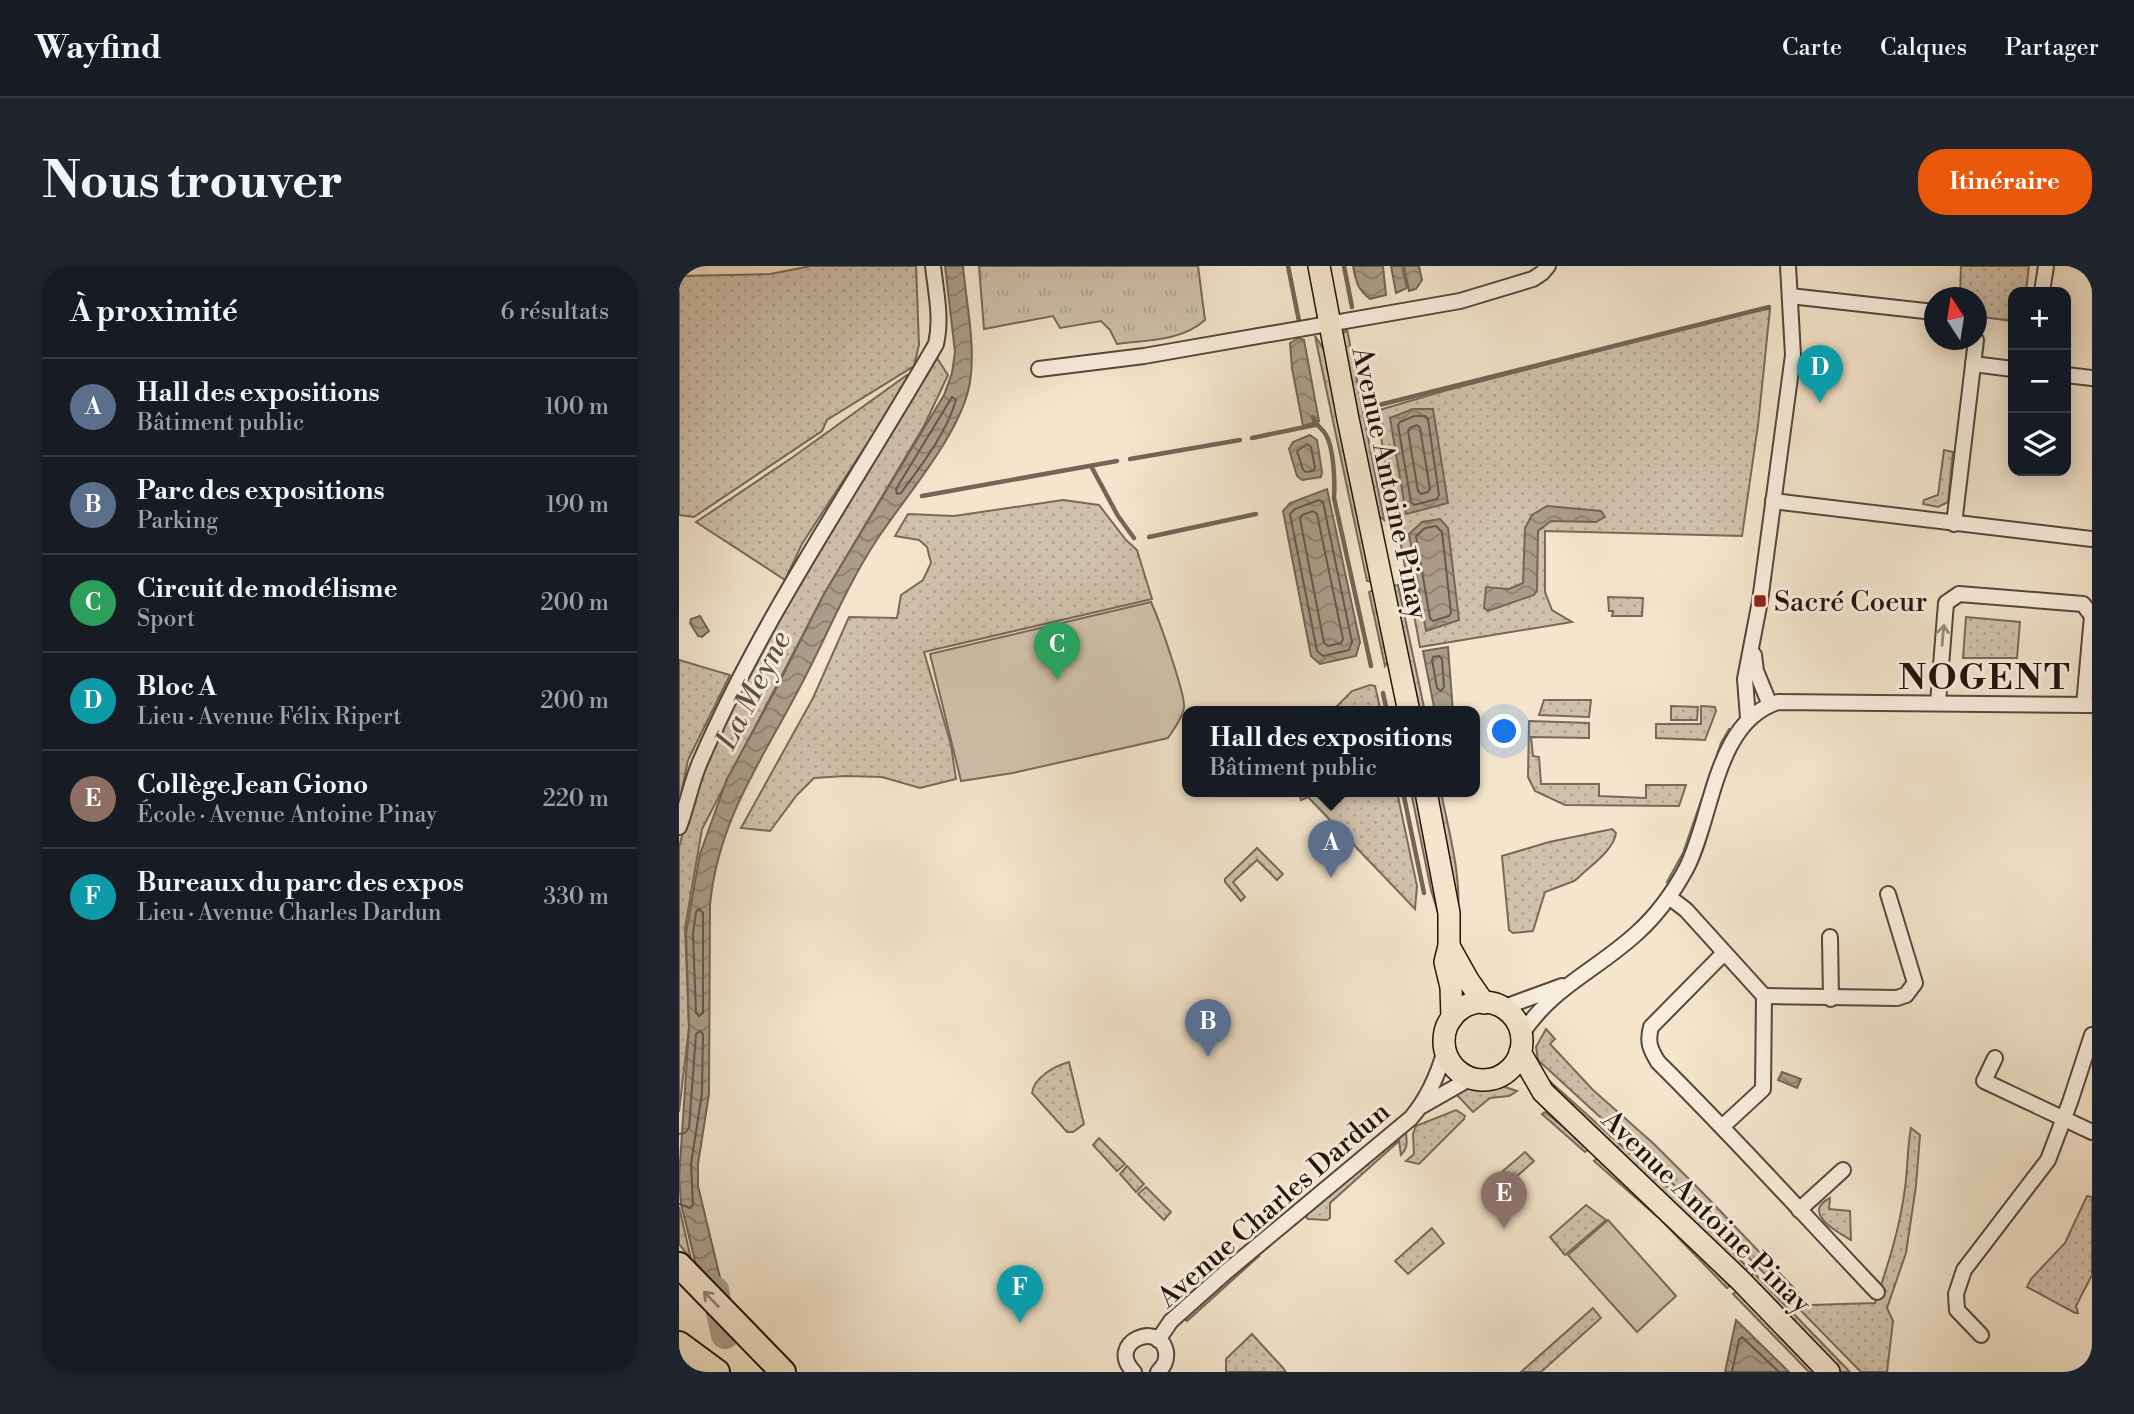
<!DOCTYPE html>
<html lang="fr">
<meta charset="utf-8">
<style>
body{margin:0;font-family:"Libre Bodoni",serif;background:#20242c;color:#f1f3f6}
.controls{position:absolute;right:21px;top:21px;display:grid;overflow:hidden;border-radius:14px;box-shadow:0 4px 18px #0003}
.controls button{width:63px;height:63px;display:grid;place-items:center;padding:0;border:0;border-bottom:2px solid #363941;background:#171b24;color:#f1f3f6;font:35px sans-serif}
.compass{position:absolute;left:1245px;top:21px;width:63px;height:63px;border-radius:50%;background:#171b24;box-shadow:0 4px 18px #0003;rotate:348deg}
.you{position:absolute;left:826px;top:466px;width:24px;height:24px;margin:-18px;border:5px solid #fff;border-radius:50%;background:#1a73e8;box-shadow:0 0 0 10px #1a73e833}
.badge{display:grid;place-items:center;width:46px;height:46px;border-radius:50%;background:#ea580c;color:#fff;font-size:23px;font-weight:700}
.pin{position:absolute;translate:-50% -58px;filter:drop-shadow(0 2px 4px #0008)}
.pin::after{content:'';position:absolute;top:37px;width:24px;height:21px;background:inherit;clip-path:polygon(0 0,100% 0,50% 100%)}
.popup{position:absolute;left:503px;top:440px;width:298px;height:91px;box-sizing:border-box;display:grid;place-content:center;border-radius:14px;background:#171b24;filter:drop-shadow(0 2px 5px #0005);font-size:23px;white-space:nowrap;color:#9ea1a6}
.popup b{font-size:26px;color:#f1f3f6}
.popup::after{content:'';position:absolute;left:50%;top:100%;margin-left:-14px;border:14px solid transparent;border-top-color:#171b24}
.list{margin:0;padding:0;list-style:none}
h2{display:flex;justify-content:space-between;align-items:center;height:91px;margin:0;padding:0 28px;font-size:30px}
h2 small{font-size:23px;font-weight:400;color:#9ea1a6}
.list li{display:grid;grid-template-columns:46px 1fr auto;gap:21px;align-items:center;box-sizing:border-box;height:98px;padding:0 28px;border-top:2px solid #363941}
.list b{display:block;font-size:26px;white-space:nowrap}
.list p{margin:0;font-size:23px;white-space:nowrap;color:#9ea1a6}
.list em{font-size:23px;font-style:normal;color:#9ea1a6}
.icon{flex:none;width:38px;height:38px;fill:none;stroke:currentColor;stroke-width:2;stroke-linecap:round;stroke-linejoin:round}
.map{position:relative;flex:none;width:1413px;height:1106px;overflow:hidden;border-radius:28px}
header{display:flex;align-items:center;gap:42px;box-sizing:border-box;height:98px;padding:0 35px;background:#171b24;border-bottom:2px solid #363941}
header strong{font-size:33px}
nav{display:flex;gap:38px;margin-inline-start:auto;font-size:24px}
.intro{display:flex;align-items:center;justify-content:space-between;box-sizing:border-box;height:168px;padding:0 42px}
h1{margin:0;font-size:49px}
.button{padding:18px 32px;border-radius:28px;background:#ea580c;color:#fff;font-size:24px;font-weight:700}
main{display:flex;gap:42px;padding:0 42px}
aside{flex:1;background:#171b24;border-radius:28px;box-shadow:0 4px 18px #0003}
.map>svg:first-child{display:block}
</style>
<header>
<strong>Wayfind</strong>
<nav><a>Carte</a><a>Calques</a><a>Partager</a></nav>
</header>
<div class="intro"><h1>Nous trouver</h1><a class="button">Itinéraire</a></div>
<main>
<aside>
<h2>À proximité<small>6 résultats</small></h2>
<ul class="list">
<li><span class="badge" style="background:#5c6f8a">A</span><div><b>Hall des expositions</b><p>Bâtiment public</p></div><em>100 m</em></li>
<li><span class="badge" style="background:#5c6f8a">B</span><div><b>Parc des expositions</b><p>Parking</p></div><em>190 m</em></li>
<li><span class="badge" style="background:#2e9e5b">C</span><div><b>Circuit de modélisme</b><p>Sport</p></div><em>200 m</em></li>
<li><span class="badge" style="background:#0f9aa8">D</span><div><b>Bloc A</b><p>Lieu · Avenue Félix Ripert</p></div><em>200 m</em></li>
<li><span class="badge" style="background:#8d6e63">E</span><div><b>Collège Jean Giono</b><p>École · Avenue Antoine Pinay</p></div><em>220 m</em></li>
<li><span class="badge" style="background:#0f9aa8">F</span><div><b>Bureaux du parc des expos</b><p>Lieu · Avenue Charles Dardun</p></div><em>330 m</em></li>
</ul>
</aside>
<div class="map">
<svg width="1413" height="1106" viewBox="0 0 1413 1106">
<defs>
<pattern id="grass-dots" width="8" height="8" patternUnits="userSpaceOnUse" patternTransform="scale(1.75)"><rect width="8" height="8" fill="#d0c1ab"/><path d="M2 2h.1M6 6h.1" fill="none" stroke="#b2a592" stroke-width="1.8" stroke-linecap="round"/></pattern>
<pattern id="park-tufts" width="24" height="20" patternUnits="userSpaceOnUse" patternTransform="scale(1.75)"><rect width="24" height="20" fill="#d0c1ab"/><path d="M3 7l-1-3M5 7V3M7 7l1-3M15 17l-1-3M17 17v-4M19 17l1-3" fill="none" stroke="#b2a592"/></pattern>
<pattern id="garden-furrows" width="10" height="10" patternUnits="userSpaceOnUse" patternTransform="scale(1.75)"><rect width="10" height="10" fill="#d0c1ab"/><path d="M-1 1l2-2M0 10L10 0M9 11l2-2" fill="none" stroke="#b2a592"/></pattern>
<pattern id="water-waves" width="16" height="10" patternUnits="userSpaceOnUse" patternTransform="scale(1.75)"><rect width="16" height="10" fill="#ac9d8a"/><path d="M0 5q4-4 8 0t8 0" fill="none" stroke="#8c7f6f"/></pattern>
</defs>
<rect width="100%" height="100%" fill="#f4e5cc"/>
<filter id="stains"><feTurbulence type="fractalNoise" baseFrequency=".00286" numOctaves="4"/><feColorMatrix values="0 0 0 0 .2 0 0 0 0 .09 0 0 0 0 .02 0 0 0 .5 -.17"/></filter>
<radialGradient id="worn" r=".72"><stop offset=".6" stop-color="#630" stop-opacity="0"/><stop offset="1" stop-color="#630" stop-opacity=".3"/></radialGradient>
<g fill="url(#grass-dots)" stroke="#786a5b" stroke-width="2">
<path d="M132,0h105l3,79 -5,21 -87,54 -5,11 -128,86 -15,-2v-239l91,-2z"/>
<path d="M1282,0h68l-3,26h-13v29l-31,-4 -5,-3 -1,-16 -16,-1z"/>
<path d="M1091,43l-12,116 -16,111 -197,-5v61l7,18 20,12 -152,25 -44,-236 68,-20 313,-81z"/>
<path d="M668,63l37,191 -8,-6 -34,-179z"/>
<path d="M636,70l10,15 48,231 -6,-1z"/>
<path d="M256,89l13,20 -24,51 -100,168 -122,235 -17,99 4,99 -10,85v-265l21,-74 87,-173z"/>
<path d="M228,109l2,4 -107,165 -17,36 -89,-58 97,-65z"/>
<path d="M1265,184l9,2 -5,50 -10,5 -15,-3 1,-4 14,-5z"/>
<path d="M384,234l36,5 27,35 11,10 15,49 -228,53 27,93 5,34 -36,9 -38,-11 -37,-1 -31,2 -17,17 -27,36 -29,-3 72,-130 36,-81 48,1 4,-23 22,-15 8,-17 -4,-16 -8,-7 -24,-4 13,-22 46,2z"/>
<path d="M719,319l27,127h-8l-26,-126z"/>
<path d="M696,323l14,71 -4,6 -16,-74z"/>
<path d="M929,331l35,1 -1,18h-30l1,-5h-4z"/>
<path d="M1287,351l54,5 -3,36h-54z"/>
<path d="M0,394l51,15 -42,85 -9,44z"/>
<path d="M691,419l5,1 6,26h-50l21,-21z"/>
<path d="M865,434h47l-2,17 -50,-2z"/>
<path d="M992,440l27,1 -1,13h-26z"/>
<path d="M1022,440l14,1 1,4 -11,29 -49,-2v-14h45z"/>
<path d="M850,455l60,2v15l-58,-1 2,19 6,1 2,27h58v12l47,2v-13h40l-7,21 -114,-1 -30,-14 -7,-14z"/>
<path d="M620,526h98l20,94 -2,23 -107,-112 -7,3z"/>
<path d="M732,526h7l22,127 -9,-29z"/>
<path d="M755,526h7c8,41 20,81 17,123z"/>
<path d="M933,563l4,4c-2,17 -26,33 -38,45l-4,3 -29,11 -12,39 -20,2 -4,-3 -7,-74 47,-14z"/>
<path d="M578,582l26,26 -6,6 -20,-20 -24,22 12,15 -4,4 -16,-19v-3z"/>
<path d="M867,763l9,10 -5,5 43,46 61,54 49,49 107,112 65,-2c13,-38 25,-75 30,-115 3,-20 2,-40 6,-60l9,7 -4,51 -10,67 -19,55 6,13 -6,51h-26l-151,-154 -172,-158 -2,-13z"/>
<path d="M390,796l15,62 -11,8h-6l-35,-39c2,-16 23,-27 37,-31z"/>
<path d="M823,820l15,5 -8,5 -19,2 -17,14 -18,-19 17,-6z"/>
<path d="M777,844l9,6 -1,3 -45,45 -13,-3 8,-7 -1,-20 3,-8z"/>
<path d="M727,867c1,9 2,15 -5,22l-2,-14 -69,62v15l-3,2 -19,-1 -2,-2 1,-4z"/>
<path d="M420,872l26,26 -8,7 -24,-26z"/>
<path d="M846,886l9,9 -42,37 -9,-10z"/>
<path d="M448,900l17,18 -8,8 -16,-18z"/>
<path d="M467,921l25,25 -7,8 -26,-26z"/>
<path d="M1408,930l5,1v78l-16,31 2,7h-3l-48,-26 4,-8 34,-36z"/>
<path d="M1151,932l-1,11 21,2 1,29c-14,-8 -50,-28 -21,-42z"/>
<path d="M907,939l20,15 -41,35 -15,-18z"/>
<path d="M0,941l12,52 -12,-15z"/>
<path d="M753,962l12,15 -36,31 -13,-13z"/>
<path d="M578,987l2,3 -72,65 -3,-3z"/>
<path d="M914,1042l8,10 -60,54h-20z"/>
<path d="M573,1068l31,34 3,4h-60v-13z"/>
</g>
<path fill="url(#park-tufts)" stroke="#786a5b" stroke-width="2" d="M300,0h219l7,54c-23,21 -58,20 -88,24l-7,-14 -9,-9 -41,7 -7,-12 -69,13z"/>
<g fill="url(#garden-furrows)" stroke="#786a5b" stroke-width="2">
<path d="M1050,463l2,1 -9,17 -33,100 -19,36 -3,-1 16,-29 38,-110z"/>
<path d="M865,810l146,131 58,61 -5,4 -176,-166z"/>
<path d="M866,846l45,36 -5,4 -43,-38z"/>
<path d="M921,890l132,127 -5,5 -66,-68 -67,-59z"/>
<path d="M1075,1007l96,99h-9l-92,-94z"/>
<path d="M1059,1024l81,82h-10l-76,-78z"/>
</g>
<g fill="#d0c1ab" stroke="#786a5b" stroke-width="2">
<path d="M472,336c7,15 35,93 33,106 -2,11 -10,21 -16,30l-155,35 -52,8 -31,-127z"/>
<path d="M929,954l68,76 -39,36 -69,-77z"/>
</g>
<g fill="url(#water-waves)" stroke="#746557" stroke-width="2">
<path d="M266,0h18c3,37 13,79 7,116 -8,51 -66,116 -94,159 -30,46 -50,97 -76,146 -38,73 -82,133 -90,218l-1,189 -11,70v22l26,108 -28,-29 -15,-61 -2,-26 10,-150 -3,-95 14,-79 27,-75 50,-92 47,-93 120,-199 8,-22 3,-21z"/>
<path d="M674,0h30l3,29 -16,4c-13,-10 -14,-18 -17,-33z"/>
<path d="M712,0h11l5,22 -11,5z"/>
<path d="M725,0h15l3,14 -6,9 -7,2z"/>
<path d="M620,72l5,2 15,81 -16,5 -11,-58 -2,-25z"/>
<path d="M734,143h20l15,94 -42,11 -16,-96z"/>
<path d="M631,169l7,5 5,32 -1,5 -19,3 -5,-4 -8,-27 4,-7z"/>
<path d="M648,223l33,153 -4,14 -36,8 -9,-8 -28,-145 7,-8z"/>
<path d="M868,240l54,5 4,6 -9,5 -45,-1 -13,10 -1,60 -3,4 -46,16 -4,-3 2,-21 23,2 14,-6 2,-55 7,-13z"/>
<path d="M761,253l8,9 11,92 -33,11 -17,-97 13,-12z"/>
<path d="M21,350l9,15 -7,6 -4,-1 -8,-13 1,-4z"/>
<path d="M769,381l5,65h-18l-12,-61z"/>
<path d="M1103,806l19,7 -4,9 -19,-8z"/>
<path d="M1057,1054l53,52h-64z"/>
</g>
<g fill="none" stroke-linecap="round" stroke-linejoin="round">
<g stroke="#66584a" stroke-width="2">
<path d="M273,131l4,3c-10,34 -34,64 -55,93l-4,1 -1,-5z"/>
<path d="M735,150h11l3,3 11,76 -2,4 -23,6 -3,-3 -13,-77 2,-3z"/>
<path d="M738,159l3,3 10,61 -2,3 -7,2 -3,-3 -10,-60 2,-3z"/>
<path d="M628,178l4,3 4,21 -2,3 -7,1 -3,-2 -6,-19z"/>
<path d="M640,234l4,2 29,140 -3,8 -26,6 -6,-5 -27,-137 5,-5z"/>
<path d="M634,245l4,3 26,125 -2,4 -13,3 -4,-3 -24,-124 2,-4z"/>
<path d="M757,260l6,6 9,81 -2,3 -16,5 -3,-3 -14,-82 9,-8z"/>
<path d="M760,390l3,3 2,28 -3,4 -4,-3 -5,-28 1,-3z"/>
<path d="M20,643l4,4v100l-4,3 -3,-3 -3,-79 3,-22z"/>
<path d="M0,868l6,-1 4,-5 7,-94 4,-3 3,3 -1,59 -11,71 2,41 -3,3 -11,-4"/>
<path d="M1053,1106l7,-32 3,-3 37,35"/>
</g>
<g stroke="#746557" stroke-width="4.5">
<path d="M609,0l11,55"/>
<path d="M665,0l8,41"/>
<path d="M700,139l390,-98"/>
<path d="M634,151c3,10 9,10 13,18 8,13 9,48 8,63l37,168"/>
<path d="M573,172l63,-13"/>
<path d="M451,193l110,-19"/>
<path d="M412,200l27,50 16,22"/>
<path d="M243,230l195,-35"/>
<path d="M470,271l107,-23"/>
<path d="M704,427l4,19"/>
<path d="M724,526l21,101"/>
</g>
<path stroke="#ac9d8a" stroke-width="28" d="M36,1024l10,45"/>
<g stroke="#56473b" stroke-width="18">
<g id="minor">
<path d="M1363,26l4,-26"/>
<path d="M1111,30l144,16"/>
<path d="M1294,98l40,5"/>
<path d="M360,103l105,-13 316,-55 73,-22 9,-6 6,-7"/>
<path d="M1387,109l26,3"/>
<path d="M1094,235l319,38"/>
<path d="M1275,258l22,-184"/>
<path d="M1075,389l2,16 14,34"/>
<path d="M1259,437l8,-100 13,-9 124,10 9,12 -8,89"/>
<path d="M1069,452l-3,-39 15,-78 33,-246 -5,-89"/>
<path d="M0,561c8,-21 12,-44 21,-65 64,-148 156,-279 236,-418 6,-26 0,-51 -3,-78"/>
<path d="M990,631l17,13 78,86 -1,93 -40,37"/>
<path d="M1151,671l1,62"/>
<path d="M1045,687l-73,74c-4,15 -1,22 7,35 75,74 146,153 219,230"/>
<path d="M1085,730l133,2 9,-3 9,-12 -27,-89"/>
<path d="M823,742l60,-22"/>
<path d="M842,769c31,-48 76,-65 116,-102 20,-18 36,-40 49,-64 27,-51 28,-147 92,-167l314,3"/>
<path d="M1316,792l-11,23 108,51"/>
<path d="M743,840l49,-28"/>
<path d="M1120,944l44,-40"/>
<path d="M1302,1069l-24,-25 -1,-16 8,-24 84,-110 22,-58 22,-67"/>
<path d="M479,1074l13,-19 55,-49 185,-154c17,-20 27,-43 34,-68"/>
<path d="M455,1106c-29,-29 26,-53 32,-20 1,9 -2,14 -8,20"/>
</g>
</g>
<g stroke="#21120b" stroke-width="24">
<g id="primary">
<path d="M640,0l29,153 61,293"/>
<path d="M747,526l23,121v33l-4,16 6,25 1,31"/>
<path d="M770,680l19,34 16,23"/>
<circle cx="804" cy="775" r="39"/>
<path d="M841,786l23,40 198,189 88,91"/>
</g>
</g>
<g stroke="#21120b" stroke-width="28">
<g id="motorway">
<path d="M0,999l104,107"/>
<path d="M0,1078l38,28"/>
</g>
</g>
<use href="#minor" stroke="#f8eede" stroke-width="14"/>
<use href="#primary" stroke="#f4e5cc" stroke-width="21"/>
<use href="#motorway" stroke="#f4e5cc" stroke-width="24"/>
</g>
<defs><path id="oneway-shaft" d="M-6 0H5M1.5-3L5.5 0L1.5 3" fill="none" stroke-width="1.6" stroke-linecap="round" stroke-linejoin="round" transform="scale(1.75)"/></defs>
<use stroke="#978b7f" href="#oneway-shaft" transform="translate(1264 369) rotate(-85)"/>
<use stroke="#958675" href="#oneway-shaft" transform="translate(32 1033) rotate(-134)"/>
<rect fill="#8f2418" stroke="#f8eede" stroke-width="2.5" x="1074" y="328" width="14" height="14" rx="3.5"/>
<g text-anchor="middle" stroke-width="6" stroke-linejoin="round" paint-order="stroke">
<g font-size="28" fill="#21120b" stroke="#f8eede">
<text transform="translate(712 217) rotate(78)" y="10">Avenue Antoine Pinay</text>
<text transform="translate(594 938) rotate(-41)" y="10">Avenue Charles Dardun</text>
<text transform="translate(1028 945) rotate(44)" y="10">Avenue Antoine Pinay</text>
</g>
<g font-size="28" fill="#21120b" stroke="#f8eede" text-anchor="start">
<text x="1095" y="345">Sacré Coeur</text>
</g>
<g font-size="30" font-style="italic" fill="#605144" stroke="#f8eede">
<text transform="translate(74 424) rotate(-63)" y="10">La Meyne</text>
</g>
<g font-size="35" font-weight="bold" letter-spacing="2" fill="#21120b" stroke="#f8eede">
<text x="1306" y="423">NOGENT</text>
</g>
</g>
<rect width="100%" height="100%" filter="url(#stains)"/>
<rect width="100%" height="100%" fill="url(#worn)"/>
</svg>
<div class="controls">
<button>+</button>
<button>−</button>
<button><svg class="icon" aria-label="layers" viewBox="0 0 24 24"><path d="M12 4l9 5-9 5-9-5zM3 14l9 5 9-5"/></svg></button>
</div>
<svg class="compass" viewBox="-18 -18 36 36"><path d="M0-13l5 13h-10z" fill="#e53935"/><path d="M0 13l5-13h-10z" fill="#9ea1a6"/></svg>
<div class="you"></div>
<div class="pin badge" style="left:652px;top:612px;background:#5c6f8a">A</div>
<div class="popup"><b>Hall des expositions</b>Bâtiment public</div>
<div class="pin badge" style="left:529px;top:791px;background:#5c6f8a">B</div>
<div class="pin badge" style="left:378px;top:414px;background:#2e9e5b">C</div>
<div class="pin badge" style="left:1141px;top:137px;background:#0f9aa8">D</div>
<div class="pin badge" style="left:825px;top:963px;background:#8d6e63">E</div>
<div class="pin badge" style="left:341px;top:1057px;background:#0f9aa8">F</div>
</div>
</main>
